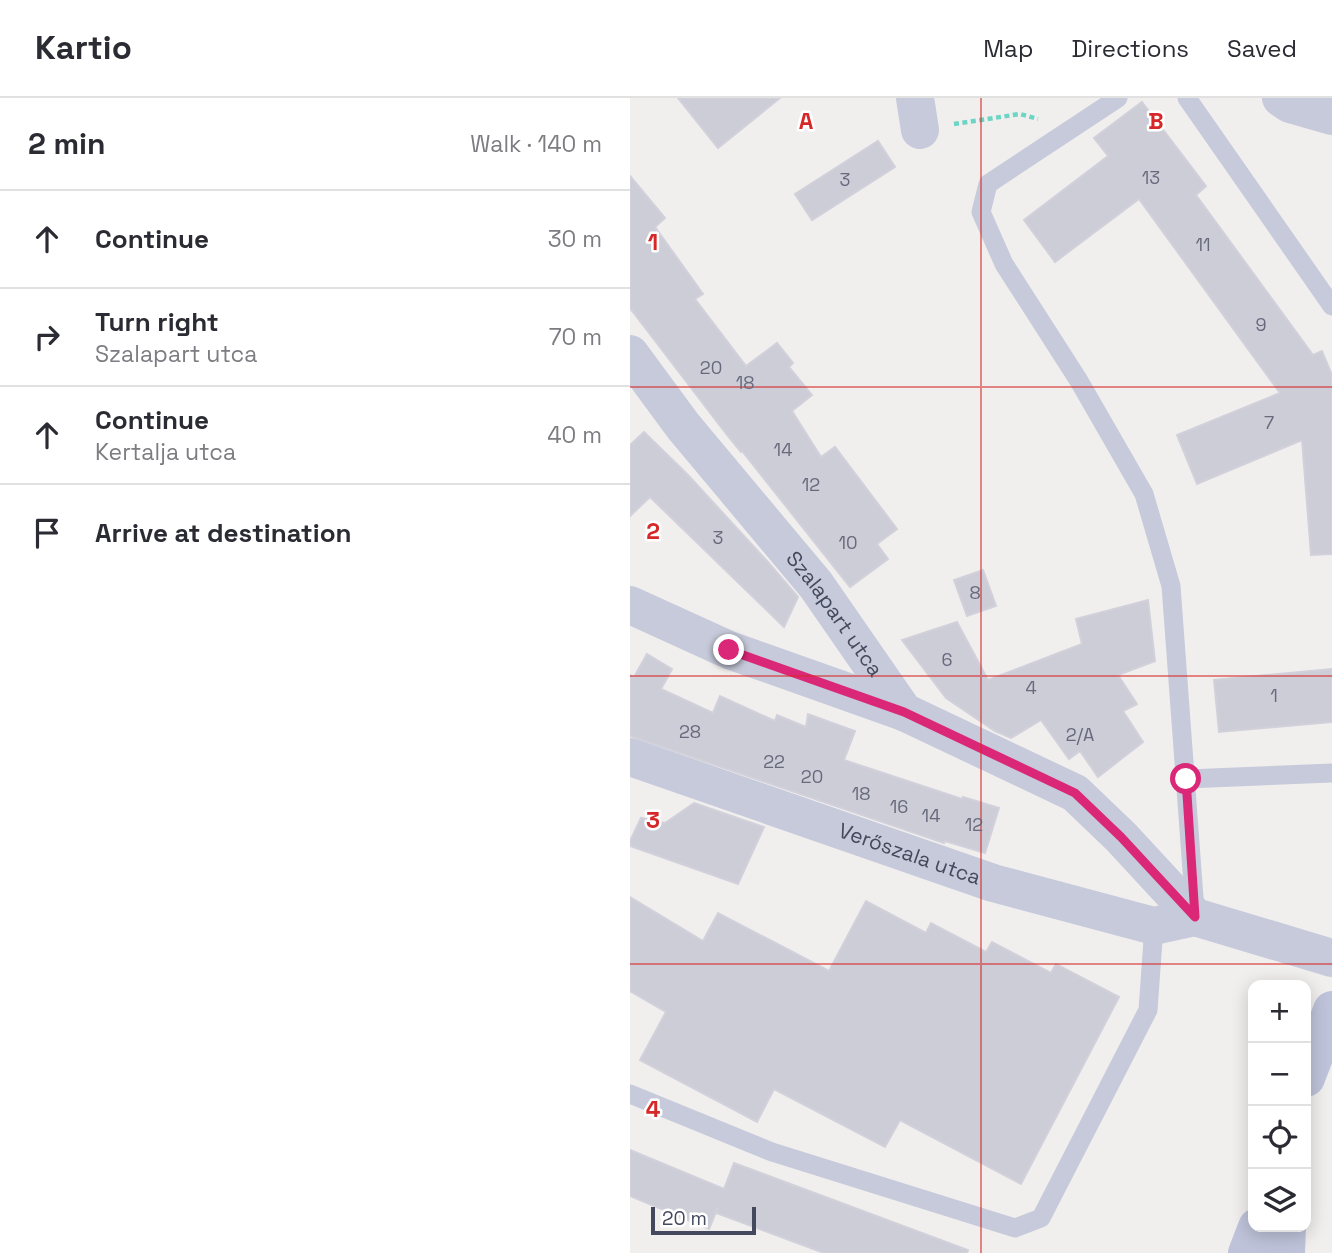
<!DOCTYPE html>
<meta charset="utf-8">
<style>
body{margin:0;font-family:"Space Grotesk",sans-serif;background:#f7f7f7;color:#2b2b33}
.controls{position:absolute;right:21px;bottom:21px;display:grid;overflow:hidden;border-radius:14px;box-shadow:0 4px 18px #0003}
.controls button{width:63px;height:63px;display:grid;place-items:center;padding:0;border:0;border-bottom:2px solid #e1e1e2;background:#fff;color:#2b2b33;font:35px sans-serif}
.scale{position:absolute;left:21px;bottom:18px;width:105px;box-sizing:border-box;padding-left:7px;border:4px solid #44495e;border-top:0;font-size:19px;line-height:24px;white-space:nowrap;color:#44495e;-webkit-text-stroke:5px #fff;paint-order:stroke}
.stop{position:absolute;width:21px;height:21px;margin:-16px;border:5px solid #db2777;border-radius:50%;background:#fff}
.stop.end{background:#db2777;border-color:#fff;box-shadow:0 2px 7px #0008}
.list{margin:0;padding:0;list-style:none}
h2{display:flex;justify-content:space-between;align-items:center;height:91px;margin:0;padding:0 28px;font-size:30px}
h2 small{font-size:23px;font-weight:400;color:#7c7c81}
.list li{display:grid;grid-template-columns:46px 1fr auto;gap:21px;align-items:center;box-sizing:border-box;height:98px;padding:0 28px;border-top:2px solid #e1e1e2}
.list b{display:block;font-size:26px;white-space:nowrap}
.list p{margin:0;font-size:23px;white-space:nowrap;color:#7c7c81}
.list em{font-size:23px;font-style:normal;color:#7c7c81}
.icon{flex:none;width:38px;height:38px;fill:none;stroke:currentColor;stroke-width:2;stroke-linecap:round;stroke-linejoin:round}
.map{position:relative;flex:none;width:702px;height:1155px;overflow:hidden}
header{display:flex;align-items:center;gap:42px;box-sizing:border-box;height:98px;padding:0 35px;background:#fff;border-bottom:2px solid #e1e1e2}
header strong{font-size:33px}
nav{display:flex;gap:38px;margin-inline-start:auto;font-size:24px}
main{display:flex}
aside{flex:1;background:#fff}
.map>svg:first-child{display:block}
</style>
<header>
<strong>Kartio</strong>
<nav><a>Map</a><a>Directions</a><a>Saved</a></nav>
</header>
<main>
<aside>
<h2>2 min<small>Walk · 140 m</small></h2>
<ul class="list">
<li><svg class="icon" aria-label="ahead" viewBox="0 0 24 24"><path d="M12 20V5M6 11l6-6 6 6"/></svg><div><b>Continue</b></div><em>30 m</em></li>
<li><svg class="icon" aria-label="right" viewBox="0 0 24 24"><path d="M7 20v-9h11M14 6l5 5-5 5"/></svg><div><b>Turn right</b><p>Szalapart utca</p></div><em>70 m</em></li>
<li><svg class="icon" aria-label="ahead" viewBox="0 0 24 24"><path d="M12 20V5M6 11l6-6 6 6"/></svg><div><b>Continue</b><p>Kertalja utca</p></div><em>40 m</em></li>
<li><svg class="icon" aria-label="arrive" viewBox="0 0 24 24"><path d="M6 21V4h12l-3 4 3 4H6"/></svg><div><b>Arrive at destination</b></div></li>
</ul>
</aside>
<div class="map">
<svg width="702" height="1155" viewBox="0 0 702 1155">
<rect width="100%" height="100%" fill="#f1efee"/>
<g fill="#cdcdd7" stroke="#d2d1db" stroke-width="2">
<path d="M48,0h102l-62,50z"/>
<path d="M512,4l64,84 -10,9 117,160 9,-4 10,24v179l-21,1 -9,-115 -105,44 -20,-49 103,-42 -141,-194 -84,63 -31,-42 84,-64 -14,-18z"/>
<path d="M248,43l17,26 -83,53 -17,-26z"/>
<path d="M0,78l35,42 -10,9 48,67 -8,5 51,67 31,-23 16,20 -4,4 23,28 -20,16 29,46 14,-10 62,82 -20,15 11,15 -38,28 -108,-136 -1,1 -14,-17 -97,-127z"/>
<path d="M14,334l44,43 79,86 31,36 -14,30 -134,-130 -20,19v-71z"/>
<path d="M353,472l13,36 -29,10 -13,-36z"/>
<path d="M518,502l7,61 -37,14 19,29 -14,7 20,31 -45,35 -18,-26 -11,8 -28,-39 -30,18 -16,-7 -49,-33 -44,-58 55,-18 31,58 94,-36 -6,-25z"/>
<path d="M17,556l25,15 -11,20 52,24 7,-17 55,25 2,-6 29,12 2,-13 47,17 -11,29 118,39 1,-2 36,11 -14,45 -40,-12 -1,2 -314,-107v-61l4,2z"/>
<path d="M702,571v53l-113,10 -5,-52z"/>
<path d="M64,705l70,24 -26,57 -108,-38v-5l11,-23 24,5z"/>
<path d="M0,799l73,44 15,-28 111,58 37,-70 60,32 5,-10 55,29 6,-10 59,31 5,-9 63,33 -98,187 -121,-64 -15,27 -111,-58 -17,33 -117,-62 26,-48 -36,-21z"/>
<path d="M0,1052l94,39 10,-26 234,87 -1,3h-143l-108,-40 2,-6 -9,22 -79,-33z"/>
</g>
<g fill="none" stroke-linecap="round" stroke-linejoin="round">
<path stroke="#6cd5c4" stroke-width="4.5" stroke-dasharray="5 3.5" stroke-linecap="butt" d="M324,26l66,-10 18,5"/>
<g stroke="#c6cada" stroke-width="19">
<path d="M488,0l-130,86 -7,28 23,52 75,117 65,113 27,92 24,325"/>
<path d="M557,0l145,208"/>
<path d="M556,681l146,-6"/>
<path d="M0,996l142,58 243,76 26,-10 107,-208 6,-84"/>
</g>
<g stroke="#c6cada" stroke-width="38">
<path d="M285,0l5,32"/>
<path d="M651,0l9,6 42,12"/>
<path id="s1" d="M0,256l53,72 133,159 88,127 171,81 46,44 74,80 137,41"/>
<path d="M0,507l99,45 175,62"/>
<path id="s2" d="M0,659l363,126 161,43 41,-9"/>
</g>
<g stroke="#bfc3da" stroke-width="38">
<path d="M676,980l26,-68"/>
<path d="M617,1155l10,-26"/>
<path d="M656,1155l1,-26"/>
</g>
</g>
<g fill="none" stroke-linecap="round" stroke-linejoin="round">
<path stroke="#db2777" stroke-width="9" d="M99,552l175,62 171,81 46,44 74,80 -9,-138"/>
</g>
<path fill="none" stroke="#d62828" stroke-width="2" stroke-opacity="0.55" d="M351,0v1155M0,289h702M0,578h702M0,866h702"/>
<g text-anchor="middle" stroke-width="5" stroke-linejoin="round" paint-order="stroke">
<g font-size="18" fill="#666a7c">
<text x="521" y="86">13</text>
<text x="215" y="88">3</text>
<text x="573" y="153">11</text>
<text x="631" y="233">9</text>
<text x="81" y="276">20</text>
<text x="115" y="291">18</text>
<text x="639" y="331">7</text>
<text x="153" y="358">14</text>
<text x="181" y="393">12</text>
<text x="88" y="446">3</text>
<text x="218" y="451">10</text>
<text x="345" y="501">8</text>
<text x="317" y="568">6</text>
<text x="401" y="596">4</text>
<text x="644" y="604">1</text>
<text x="60" y="640">28</text>
<text x="450" y="643">2/A</text>
<text x="144" y="670">22</text>
<text x="182" y="685">20</text>
<text x="231" y="702">18</text>
<text x="269" y="715">16</text>
<text x="301" y="724">14</text>
<text x="344" y="733">12</text>
</g>
<g font-size="21" fill="#44495e" stroke="#fff">
<text dy="7" stroke="none"><textPath href="#s1" startOffset="331">Szalapart utca</textPath></text>
<text dy="7" stroke="none"><textPath href="#s2" startOffset="296">Verőszala utca</textPath></text>
</g>
</g>
<g font-size="23" text-anchor="middle" font-weight="bold" fill="#d62828" stroke="#fff" stroke-width="5" stroke-linejoin="round" paint-order="stroke">
<text x="176" y="31">A</text>
<text x="526" y="31">B</text>
<text x="23" y="152">1</text>
<text x="23" y="441">2</text>
<text x="23" y="730">3</text>
<text x="23" y="1019">4</text>
</g>
</svg>
<div class="controls">
<button>+</button>
<button>−</button>
<button><svg class="icon" aria-label="locate" viewBox="0 0 24 24"><circle cx="12" cy="12" r="6"/><path d="M12 2v4M12 18v4M2 12h4M18 12h4"/></svg></button>
<button><svg class="icon" aria-label="layers" viewBox="0 0 24 24"><path d="M12 4l9 5-9 5-9-5zM3 14l9 5 9-5"/></svg></button>
</div>
<div class="scale">20 m</div>
<div class="stop" style="left:556px;top:681px"></div>
<div class="stop end" style="left:99px;top:552px"></div>
</div>
</main>
